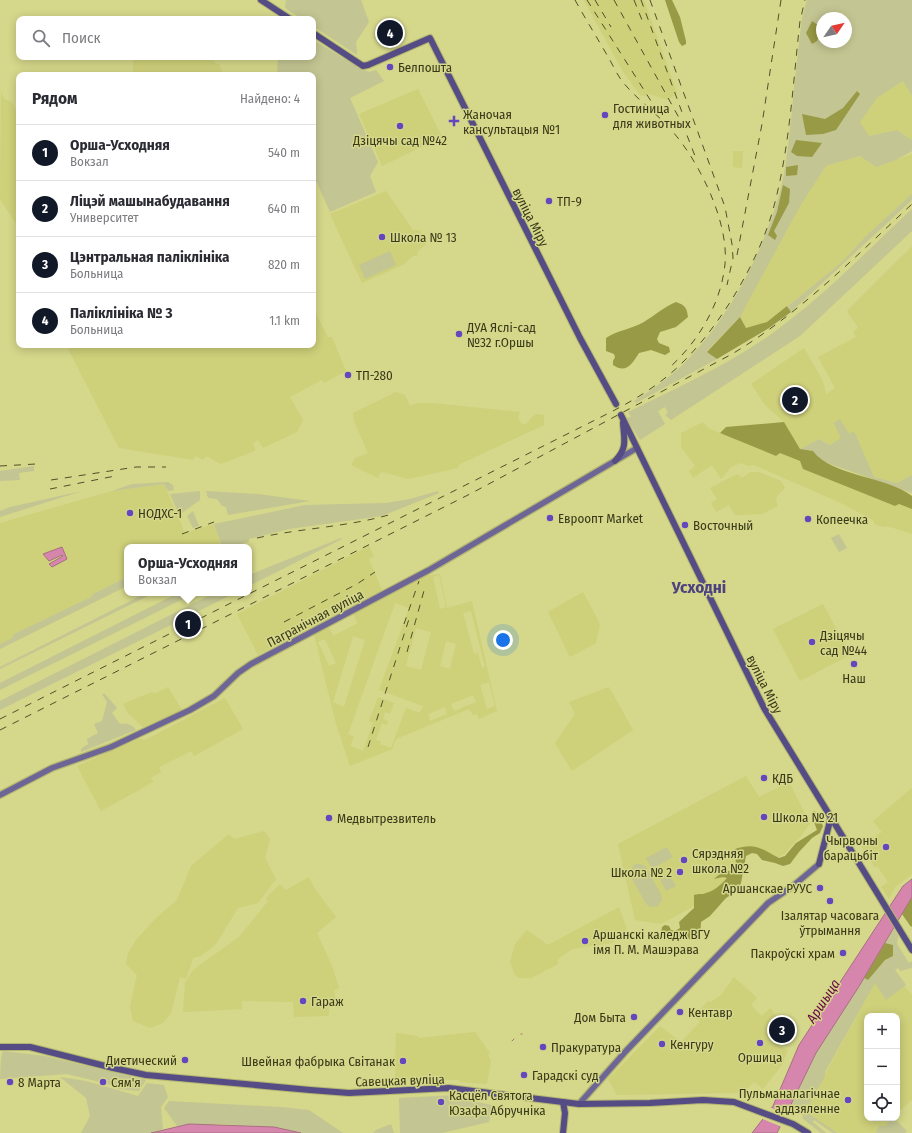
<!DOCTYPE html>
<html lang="ru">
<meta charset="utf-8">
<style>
body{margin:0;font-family:"Fira Sans Condensed",sans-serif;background:#f7f7f7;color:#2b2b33}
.controls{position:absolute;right:12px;bottom:12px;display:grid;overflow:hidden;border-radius:8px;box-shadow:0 2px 10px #0003}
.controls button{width:36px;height:36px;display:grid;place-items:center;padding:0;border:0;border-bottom:1px solid #e1e1e2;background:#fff;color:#2b2b33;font:20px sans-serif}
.compass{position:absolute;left:816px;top:12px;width:36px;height:36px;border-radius:50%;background:#fff;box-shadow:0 2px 10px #0003;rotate:56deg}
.you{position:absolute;left:503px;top:640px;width:14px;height:14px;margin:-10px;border:3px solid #fff;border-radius:50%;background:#1a73e8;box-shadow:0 0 0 6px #1a73e833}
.badge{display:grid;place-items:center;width:26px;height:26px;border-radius:50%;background:#111827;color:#fff;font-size:13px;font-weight:700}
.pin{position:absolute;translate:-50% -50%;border:2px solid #fff;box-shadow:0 1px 4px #0006}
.popup{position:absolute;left:124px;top:544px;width:128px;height:52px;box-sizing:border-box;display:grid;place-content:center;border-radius:8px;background:#fff;filter:drop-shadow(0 1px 3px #0005);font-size:13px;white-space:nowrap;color:#7c7c81}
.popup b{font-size:15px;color:#2b2b33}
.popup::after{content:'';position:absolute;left:50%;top:100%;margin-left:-8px;border:8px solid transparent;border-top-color:#fff}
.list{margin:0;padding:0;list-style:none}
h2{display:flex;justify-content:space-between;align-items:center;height:52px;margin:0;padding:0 16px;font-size:17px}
h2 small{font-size:13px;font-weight:400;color:#7c7c81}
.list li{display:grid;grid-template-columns:26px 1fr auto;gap:12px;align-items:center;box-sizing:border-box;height:56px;padding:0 16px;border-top:1px solid #e1e1e2}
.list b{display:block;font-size:15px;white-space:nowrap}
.list p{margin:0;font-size:13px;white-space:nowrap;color:#7c7c81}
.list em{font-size:13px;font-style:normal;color:#7c7c81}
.icon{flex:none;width:22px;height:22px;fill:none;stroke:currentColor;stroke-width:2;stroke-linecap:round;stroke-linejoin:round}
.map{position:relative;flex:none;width:912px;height:1133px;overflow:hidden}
.search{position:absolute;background:#fff;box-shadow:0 2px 10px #0003;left:16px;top:16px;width:300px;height:44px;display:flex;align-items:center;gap:10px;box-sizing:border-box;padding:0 14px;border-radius:8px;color:#7c7c81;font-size:15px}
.panel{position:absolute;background:#fff;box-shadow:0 2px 10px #0003;left:16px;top:72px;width:300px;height:276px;border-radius:8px}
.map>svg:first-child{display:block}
</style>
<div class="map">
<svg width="912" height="1133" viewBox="0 0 912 1133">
<rect width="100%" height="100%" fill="#d5d78a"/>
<g fill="#ced07a" fill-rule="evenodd">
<path d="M584,0h60l33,93 -9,7 -19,-6 -4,2 -5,-1 -18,-25z"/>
<path d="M139,57h73l4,7h3l5,11h-91v-15z"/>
<path d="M903,81l9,15v44l-15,-10 -28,6 -10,-14 18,-24z"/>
<path d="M418,89l24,48 -60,29 -23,-52z"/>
<path d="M1,91l3,8 7,3 8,12v114l-19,-29z"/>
<path d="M733,151h10l-1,17 -9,-1z"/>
<path d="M912,154v40l-46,42 -25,27 -37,30 -37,29 -21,6 -6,-11 5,-12 54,-99 27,-40 34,-10 16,11z"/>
<path d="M386,191l27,39h7l6,14 -9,8 1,3 -7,2 -6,7 -43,19 -32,-69z"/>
<path d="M912,246v229l-15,8 -23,-6 -21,-45 -23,13 -11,-6 -19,10 -16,-27 -19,-17 -14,-21 53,-36 19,33 3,13 9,-6 -17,-31 38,-20 -3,-5 5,-4 -11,-17z"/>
<path d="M313,308l15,29h4l14,34 -22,12 -2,-3 -32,17 13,23 -6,12 -34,16 -5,-8 -5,3 2,7 -3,2 -31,12 -15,-8 -3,4 -7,-4 -3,4 -74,-12 -53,-103h247z"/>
<path d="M396,392l9,3 5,11 7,-3h15l88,9 -2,5 4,8 7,-3v-2l7,-6 8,1v10l-84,39 -2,4 -50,11 -25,-7 -3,1 -2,5 -27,-13 4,-7 13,-5 -14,-32 -1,-8z"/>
<path d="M703,422l5,6 67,28 5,-3 20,8 3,8 92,37 4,-2 13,5v25l-25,-8 -4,1 -8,-3 -2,-4 -32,-17 -87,-38 -6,1 -7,-3 -10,4 -10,12 -9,-14 -19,13 -4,-7 6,-5 -14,-19v-14z"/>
<path d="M751,472h8l22,9 4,7 -8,8 -1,5 2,5 -16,8 -27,1 -6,-10 -13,7 -5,-9 6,-4 -7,-11 27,-14 5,4z"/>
<path d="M164,484l21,49 29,-9 7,21 -8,2h-24l-1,-4 -8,4h-53v30l-34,17 -2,3 -77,37 -2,4 -12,6v-121l112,-32z"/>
<path d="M369,546l5,10 -5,3 13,31 -124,65 -21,-41z"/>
<path d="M440,574l7,34 25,-7 25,110 -18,8 -2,-5 -4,1 -4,-6 -73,30 -4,10 -42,17 -15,-46 -21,-86 108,-58zM439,575l7,32 -6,2 -7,-32zM395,603l14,5 -30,82 44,16 -3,7 -14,-5 -15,40 -11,-4 1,-2 -5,-2 6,-17 5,2 1,-4 -5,-2 2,-7 5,2 4,-11 -16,-6 -9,24 4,2 -10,28 -13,-5 4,-9 -6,-3zM471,611l14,56 -3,1 -4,-15 -4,1 -11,-41zM353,614l5,9 -25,13 -4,-9zM416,628l15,4 -10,38 -15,-4zM353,636l12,4 -21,67 -11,-5zM325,639l11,24 -7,3 -11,-24zM446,641l10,3 -6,25 -10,-3zM489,682l6,24 -8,3 -7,-24zM473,695l3,7 -22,9 -3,-7zM445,707l2,7 -17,7 -2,-7z"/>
<path d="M583,592l17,32 -4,19 -26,14 -22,-45z"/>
<path d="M823,604l27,51 -50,26 -27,-52z"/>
<path d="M168,687l14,23 -39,17 -15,-14 -5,-9 29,-12 2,2z"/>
<path d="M609,687l24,43 -61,41 -17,-28 20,-29 -6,-12z"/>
<path d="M225,698l18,31 -49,27 -3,-5 -32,16 2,5 -10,6 2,4 -52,29 -24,-45 62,-27 6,1z"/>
<path d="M746,776l13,21 30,-15 21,42 -10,13 -16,17 -9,5 -20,-9 -12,8 -14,29 -68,37 -26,-4 -17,-76z"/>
<path d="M912,788v86l-17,13 -6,12 -8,-12 7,-5 -11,-16 -2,2 -14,-22 21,-14 -9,-11z"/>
<path d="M264,831l6,8 -5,19 11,21 -18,24 -20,5 -22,36 -15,12 -8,2 -7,21 -6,-2 -9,36 -8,10 -13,5 -17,-7 -3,-14 7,-32 -11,-11 2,-11 8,-13 19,-21 22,-19 14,-34 38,-32 5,5z"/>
<path d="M309,877l6,12 21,28 -19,16 15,33 7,22 -5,2 2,13 -7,1v10l-2,2 -33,1 -1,-15 -51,-1v8l-59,3 2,-29 8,-13 46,-33 29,-36 -2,-3 14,-14 6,6z"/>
<path d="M619,907l8,22 -15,14 -40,6 -15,11 1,4 -27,14h-12l-4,-3 -5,-13 5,-18 12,-14 21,15z"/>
<path d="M734,977l23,21 -6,7 11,11 8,-8 7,9 13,8 -11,21 9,4 -6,15 -19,24 -9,-7 -11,11 -126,2 -9,-16 52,-53 21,16 19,-20 -6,-6 14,-15 3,1 10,-7z"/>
<path d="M875,983l11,17 18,-14 8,9v105l-15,13v-97h-30v102h25l-7,8 -10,5v2h-38l-33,-21z"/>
<path d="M475,1032l15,21 -2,2 3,6 -4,23 -28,-2v-2l-64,-1 1,-46 22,3 1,2z"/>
</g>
<g fill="#c3c592" fill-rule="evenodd">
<path d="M286,0h75l8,22 -13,20 1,13 -44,-29v-7h-11l-17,-11z"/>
<path d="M807,0h105v96l-9,-15 -26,17 -17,24 9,14 28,-6 15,10v11l-16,9 -20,7 -16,-11 -34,10 -26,40 -60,111 -33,34 10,8 -81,44 -2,-2c16,-10 31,-20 44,-32 48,-44 83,-112 101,-174 7,-24 9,-50 12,-75 3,-34 7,-68 11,-102zM822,18h24v24h-24z"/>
<path d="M313,40l49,29 7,3 7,-2 8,11 -34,17 28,64 -8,14 6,16 -46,20 -17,-38v-99h-36l1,-18h35z"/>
<path d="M912,194v6l-121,112 -3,-6 53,-43 25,-27z"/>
<path d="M912,209v22l-112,105 -129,84 -6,-5 3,-2 -3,-6 -7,4 7,13 -25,16 -14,-22 5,-1 -3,-5c53,-26 111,-52 158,-89 45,-34 85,-76 126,-114z"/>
<path d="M390,251l6,14 -31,14 -6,-14z"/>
<path d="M840,419l9,15 5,-3 20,46 23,6 15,-8v18l-93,-33 -6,-9 -13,-2 19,-10 11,6 11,-7 -7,-15z"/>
<path d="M34,466v5l-15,2 1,7 -20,1v-10z"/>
<path d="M168,482l5,3 1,5 -6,1 -4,-7 -52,7 20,-7z"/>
<path d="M82,491l-82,26v-6l10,-4z"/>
<path d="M200,491v9l-21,15 -9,-21z"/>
<path d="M206,491l52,3 52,7 -82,14 -2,-8 -4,-1 -5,-7 -9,-1z"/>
<path d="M438,491l1,2 -57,23 -93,13 -40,10v3l-20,5h-16l8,-3 -7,-20 91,-19 81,-2 24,-4z"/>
<path d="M193,511l6,15 -6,2 -6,-12z"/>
<path d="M839,534l8,14 -8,4 -8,-14z"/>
<path d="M341,538l1,1 -93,47v-11z"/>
<path d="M127,577v9l-127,63v-5l12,-6 2,-4 77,-37 2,-3z"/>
<path d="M146,593h8l-154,76v-2z"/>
<path d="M178,593h17l-195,97v-7z"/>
<path d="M214,593h21l-235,117v-9z"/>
<path d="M102,694h3l12,14 -5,5 8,11c7,-1 12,0 16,6l-55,22v-3l7,-5 -1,-5 11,-6 -4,-9 8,-3 5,-19z"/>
<path d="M667,847l6,10 -21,12 -6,-11z"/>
<path d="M635,864h5l5,2 16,28 1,6 -4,6 -7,1 -5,-3 -15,-27 -1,-7z"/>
<path d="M669,874l7,12 -10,5 -6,-12z"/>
<path d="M894,929l4,7 -1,8 12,19 3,-2v7l-12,3 -2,-3 -3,2 11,15 -20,15 -11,-17 -50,89v4l-20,35 32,22h-4l-19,-13 -1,2 13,11h-5l-19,-15 1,-3 -15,-7 28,-55 48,-75 4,1 17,-19 8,-4v-11l-8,-2z"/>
<path d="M3,1051l42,5 101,24 -7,11 -21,-2 -10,-5 -41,-10 -67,5 1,-20z"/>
<path d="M60,1077l26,4 52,15 9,-13 17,2 4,12 -7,10 2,22 -12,4h-70l9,-17 -4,-18z"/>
<path d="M457,1095l10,5 25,5 -3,17 -47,11h-42l-1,-35z"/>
<path d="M169,1101l112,6 28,3 34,23h-42l-27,-6 -53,-3 -44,2 -13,-18z"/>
<path d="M892,1118h2l13,13 -2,2h-30l5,-8 5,1z"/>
<path d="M391,1124l3,9h-21l3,-3z"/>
</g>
<g fill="#999a45">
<path d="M665,0h7l8,17 6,24v3l-4,2 -3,-4z"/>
<path d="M812,21l6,4 3,6 -4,10 -5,3 -6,-11z"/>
<path d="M857,91l3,3 -24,36 -13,4 -17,1 -4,-21 23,5 18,-11z"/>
<path d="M796,140l26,3 -10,14 -15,-1 -6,-4z"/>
<path d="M798,165l-1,10 -11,1v-9z"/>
<path d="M783,185l7,4 -1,14 -15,28 3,5 -2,4 -7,-5 9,-23z"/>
<path d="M676,302c9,3 11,6 12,15l-12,10 -16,5 -3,7 2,4 10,4 1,5 -5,3 -14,-5 -12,3c-7,11 -13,21 -26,12v-4l2,-4 -1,-3 -8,-3v-13c12,-8 26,-9 38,-16 11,-7 20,-15 32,-20z"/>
<path d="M787,306l4,6 -22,16 -52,31 -10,-7 33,-35 6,11 21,-6z"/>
<path d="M784,422l16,27 13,2c18,25 73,25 99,45v13l-13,-5 -4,2 -92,-37 -3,-8 -20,-8 -4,3 -56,-23 6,-6z"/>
<path d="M814,811l3,2 6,13 -3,7 -8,5 -13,14 -9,12 -7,2 -8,-3 -13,-3 -5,-6 -5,-1 -6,3 -5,27 -4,8 -11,7 -16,18 -9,6 -1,17c-9,1 -32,0 -39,-6l1,-6 3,-2 4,1 2,4 4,1 5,-3 -1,-6 15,-14v-13c5,-2 8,0 12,-2 8,-2 16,-9 21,-15l-4,-1 -9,2 9,-8h10l3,-6 -1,-16c20,-7 27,0 44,9l6,-2 11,-13 21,-13 -6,-16z"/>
<path d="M912,897v29l-1,1 -9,-13z"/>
<path d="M885,943l8,2v11l-8,4 -17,20 -4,-2z"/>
</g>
<g fill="#d686ad" stroke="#a76f81">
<path d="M62,547l5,12 -15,8 -3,-3 14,-8 -1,-1 -13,6 -6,-7z"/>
<path d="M912,879v18l-54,91 -42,65 -39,80h-25l21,-27 26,-61 104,-159z"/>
<path d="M189,1124l85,3 27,6h-150z"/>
</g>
<path fill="#d5d78a" d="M769,1107l19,7 -6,13 -22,-9z"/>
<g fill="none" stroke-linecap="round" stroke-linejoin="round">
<g stroke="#a76f81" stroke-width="1">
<path d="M521,1034h1"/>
<path d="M512,1041l2,-2"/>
</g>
<g stroke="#b2b471" stroke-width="8">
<g id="secondary">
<path d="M0,795l52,-27 59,-21 79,-37 24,-14 24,-23 13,-9 178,-94 208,-122"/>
<path d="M579,1104l47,-53 142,-148 25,-17 26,-22"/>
</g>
</g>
<g stroke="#b2b471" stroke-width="8">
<g id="primary">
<path d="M261,0l29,19"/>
<path d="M313,33l50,33 5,-1 62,-27 150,300 36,66"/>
<path d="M621,415l143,293 148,242"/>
<path d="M615,461c13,-13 9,-22 8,-38"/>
<path d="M819,864l12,-47"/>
<path d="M0,1047h30l83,21 33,7 164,15 39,3 100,-5 130,16 71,-1 53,-3 31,2 59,22 15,9"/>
<path d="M563,1133l2,-20 -2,-11"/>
</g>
</g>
<use href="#secondary" stroke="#6c6595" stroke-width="5.5"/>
<use href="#primary" stroke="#554c85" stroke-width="6"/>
<g stroke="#4f512a" stroke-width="1" stroke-dasharray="7 7" stroke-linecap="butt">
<path d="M575,0c10,18 21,36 32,55 5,8 9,18 15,26 15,19 36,33 51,51 27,31 56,91 52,132 -4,40 -27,78 -56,104"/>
<path d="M587,0l69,109"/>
<path d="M595,0l16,27"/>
<path d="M614,0l69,125 12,31"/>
<path d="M634,0l8,20"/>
<path d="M641,0l42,115"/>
<path d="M650,0l75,207 7,37 1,14 -6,27"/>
<path d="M737,255l25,-131 19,-124"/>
<path d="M0,466l36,-2"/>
<path d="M51,480l85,-13h30"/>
<path d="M50,489l65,-13"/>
<path d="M182,534l32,-12"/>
<path d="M257,538c45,-10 91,-11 135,-24"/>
<path d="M284,622l73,-38 18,-12"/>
<path d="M404,624l15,-43"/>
<path d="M407,652l18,-65"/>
<path d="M0,719l607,-305c22,-11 44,-24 63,-40 45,-38 89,-111 104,-168 16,-60 19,-124 26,-185l5,-21"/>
<path d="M0,730l470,-236 262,-140c67,-40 123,-97 180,-150"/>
<path d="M368,747l41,-128"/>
</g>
</g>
<g fill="#6446bf" stroke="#d5d78a" stroke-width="1.5">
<circle cx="390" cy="67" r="4"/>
<circle cx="605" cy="115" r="4"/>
<path d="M452 115h4v4h4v4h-4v4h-4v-4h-4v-4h4z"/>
<circle cx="400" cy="126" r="4"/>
<circle cx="549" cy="201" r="4"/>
<circle cx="382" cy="237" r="4"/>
<circle cx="459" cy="334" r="4"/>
<circle cx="348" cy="375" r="4"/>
<circle cx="130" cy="513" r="4"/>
<circle cx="550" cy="518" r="4"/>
<circle cx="808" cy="519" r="4"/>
<circle cx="685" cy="525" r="4"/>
<circle cx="812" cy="642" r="4"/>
<circle cx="854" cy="664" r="4"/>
<circle cx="764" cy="778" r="4"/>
<circle cx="764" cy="817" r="4"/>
<circle cx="329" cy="818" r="4"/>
<circle cx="886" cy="847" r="4"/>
<circle cx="684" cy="860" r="4"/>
<circle cx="680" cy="872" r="4"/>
<circle cx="820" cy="888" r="4"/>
<circle cx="830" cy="901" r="4"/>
<circle cx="585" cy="941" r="4"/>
<circle cx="843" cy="953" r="4"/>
<circle cx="303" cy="1001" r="4"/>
<circle cx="680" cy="1012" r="4"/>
<circle cx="634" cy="1017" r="4"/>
<circle cx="760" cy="1043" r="4"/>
<circle cx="662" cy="1044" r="4"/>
<circle cx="543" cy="1047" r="4"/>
<circle cx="185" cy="1060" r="4"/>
<circle cx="403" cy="1061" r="4"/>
<circle cx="524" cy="1075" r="4"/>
<circle cx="10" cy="1082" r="4"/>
<circle cx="103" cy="1082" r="4"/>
<circle cx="848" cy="1100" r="4"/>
<circle cx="441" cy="1102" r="4"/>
</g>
<g text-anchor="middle" stroke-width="3" stroke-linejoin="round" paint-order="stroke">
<g font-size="13" fill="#383919" stroke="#d5d78a" text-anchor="start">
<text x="398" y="72">Белпошта</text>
<text x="613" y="113">Гостиница<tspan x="613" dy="15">для животных</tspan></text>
<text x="463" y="119">Жаночая<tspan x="463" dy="15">кансультацыя №1</tspan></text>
<text x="400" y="145" text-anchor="middle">Дзіцячы сад №42</text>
<text x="557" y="206">ТП-9</text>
<text x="390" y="242">Школа № 13</text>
<text x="467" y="332">ДУА Яслі-сад<tspan x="467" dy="15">№32 г.Оршы</tspan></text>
<text x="356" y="380">ТП-280</text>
<text x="138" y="518">НОДХС-1</text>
<text x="558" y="523">Евроопт Market</text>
<text x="816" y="524">Копеечка</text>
<text x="693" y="530">Восточный</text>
<text x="820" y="640">Дзіцячы<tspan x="820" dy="15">сад №44</tspan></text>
<text x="854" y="683" text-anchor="middle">Наш</text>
<text x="772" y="783">КДБ</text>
<text x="772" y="822">Школа № 21</text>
<text x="337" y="823">Медвытрезвитель</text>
<text x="878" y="845" text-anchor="end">Чырвоны<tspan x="878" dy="15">барацьбіт</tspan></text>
<text x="692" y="858">Сярэдняя<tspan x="692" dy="15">школа №2</tspan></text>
<text x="672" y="877" text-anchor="end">Школа № 2</text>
<text x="812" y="893" text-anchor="end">Аршанскае РУУС</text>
<text x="830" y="920" text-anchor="middle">Ізалятар часовага<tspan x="830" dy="15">ўтрымання</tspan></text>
<text x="593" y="939">Аршанскі каледж ВГУ<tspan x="593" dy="15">імя П. М. Машэрава</tspan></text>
<text x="835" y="958" text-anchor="end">Пакроўскі храм</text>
<text x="311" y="1006">Гараж</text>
<text x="688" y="1017">Кентавр</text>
<text x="626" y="1022" text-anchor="end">Дом Быта</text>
<text x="670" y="1049">Кенгуру</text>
<text x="551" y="1052">Пракуратура</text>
<text x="760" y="1062" text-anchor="middle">Оршица</text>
<text x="177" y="1065" text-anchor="end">Диетический</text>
<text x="395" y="1066" text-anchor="end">Швейная фабрыка Світанак</text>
<text x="532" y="1080">Гарадскі суд</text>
<text x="18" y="1087">8 Марта</text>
<text x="111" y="1087">Сям'я</text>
<text x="840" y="1098" text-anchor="end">Пульманалагічнае<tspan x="840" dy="15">аддзяленне</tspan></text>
<text x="449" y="1100">Касцёл Святога<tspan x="449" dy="15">Юзафа Абручніка</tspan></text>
</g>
<g font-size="13" fill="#383919" stroke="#d5d78a">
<text transform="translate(531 217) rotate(63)" y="5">вуліца Міру</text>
<text transform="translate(315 618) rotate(-28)" y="5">Пагранічная вуліца</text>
<text transform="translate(765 684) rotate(63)" y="5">вуліца Міру</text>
<text transform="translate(400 1080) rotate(-2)" y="5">Савецкая вуліца</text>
</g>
<g font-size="14" font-style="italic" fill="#680644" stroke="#d5d78a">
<text transform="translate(823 1001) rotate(-57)" y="5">Аршыца</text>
</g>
<g font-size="17" font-weight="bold" fill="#4d4280" stroke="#d5d78a">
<text x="699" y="593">Усходні</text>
</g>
</g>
</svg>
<div class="controls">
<button>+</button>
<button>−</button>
<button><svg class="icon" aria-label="locate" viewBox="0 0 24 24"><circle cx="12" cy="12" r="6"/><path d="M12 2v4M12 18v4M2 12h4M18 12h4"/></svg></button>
</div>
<svg class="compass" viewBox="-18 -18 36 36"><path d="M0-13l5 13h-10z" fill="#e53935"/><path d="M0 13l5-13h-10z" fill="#7c7c81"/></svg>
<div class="you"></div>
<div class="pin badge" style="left:188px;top:624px">1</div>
<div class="popup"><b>Орша-Усходняя</b>Вокзал</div>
<div class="pin badge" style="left:795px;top:400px">2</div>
<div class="pin badge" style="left:782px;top:1030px">3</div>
<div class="pin badge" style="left:390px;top:33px">4</div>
<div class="search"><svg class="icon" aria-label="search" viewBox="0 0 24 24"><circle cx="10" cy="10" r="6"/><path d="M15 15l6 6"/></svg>Поиск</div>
<section class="panel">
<h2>Рядом<small>Найдено: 4</small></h2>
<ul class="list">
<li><span class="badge">1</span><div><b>Орша-Усходняя</b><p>Вокзал</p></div><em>540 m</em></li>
<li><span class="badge">2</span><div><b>Ліцэй машынабудавання</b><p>Университет</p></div><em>640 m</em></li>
<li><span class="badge">3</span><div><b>Цэнтральная паліклініка</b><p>Больница</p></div><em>820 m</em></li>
<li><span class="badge">4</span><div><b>Паліклініка № 3</b><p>Больница</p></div><em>1.1 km</em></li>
</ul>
</section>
</div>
